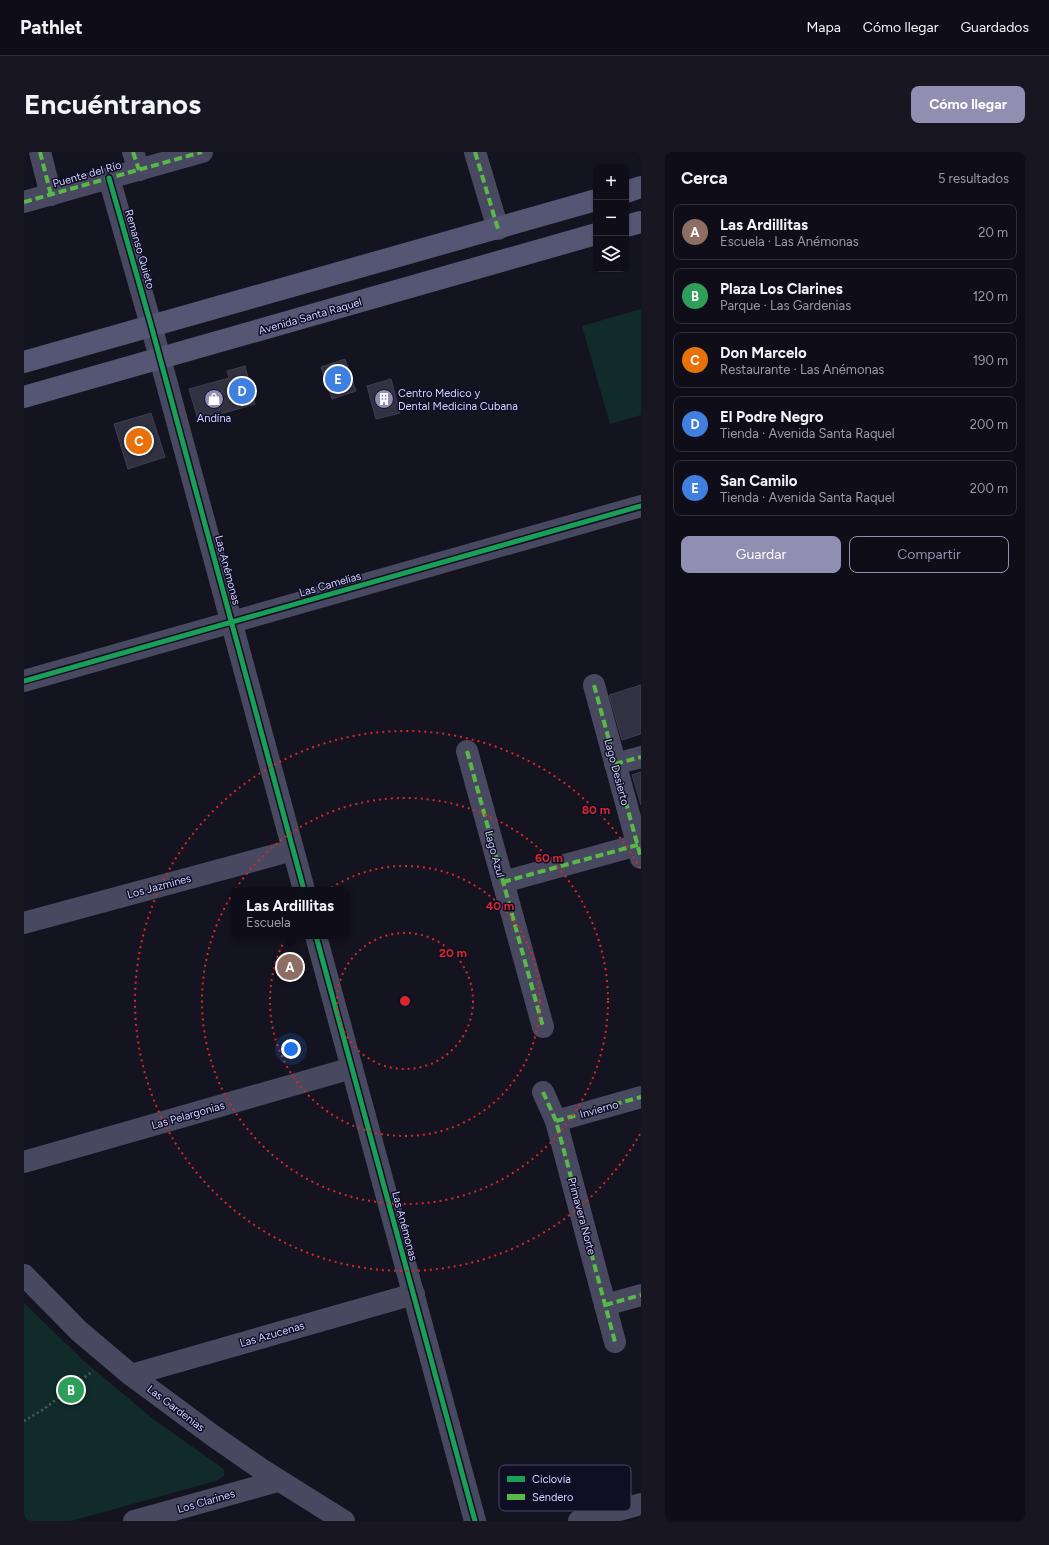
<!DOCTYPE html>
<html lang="es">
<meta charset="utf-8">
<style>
body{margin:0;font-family:Figtree,sans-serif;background:#181721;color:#f1f3f6}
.controls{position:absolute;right:12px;top:12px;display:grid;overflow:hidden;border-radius:8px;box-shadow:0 1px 3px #0004}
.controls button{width:36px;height:36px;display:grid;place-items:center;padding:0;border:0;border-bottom:1px solid #2f2e37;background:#0f0e18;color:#f1f3f6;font:20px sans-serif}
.you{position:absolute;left:267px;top:897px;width:14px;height:14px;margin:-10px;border:3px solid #fff;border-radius:50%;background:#1a73e8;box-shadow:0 0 0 6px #1a73e833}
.badge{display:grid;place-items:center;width:26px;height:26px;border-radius:50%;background:#908eb1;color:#fff;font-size:13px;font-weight:700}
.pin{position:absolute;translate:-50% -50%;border:2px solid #fff;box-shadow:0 1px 4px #0006}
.popup{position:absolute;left:207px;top:735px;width:118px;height:52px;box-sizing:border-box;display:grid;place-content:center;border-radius:8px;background:#0f0e18;filter:drop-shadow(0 1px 3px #0005);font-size:13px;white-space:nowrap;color:#9b9ca2}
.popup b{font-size:15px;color:#f1f3f6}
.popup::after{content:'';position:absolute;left:50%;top:100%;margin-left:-8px;border:8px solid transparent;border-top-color:#0f0e18}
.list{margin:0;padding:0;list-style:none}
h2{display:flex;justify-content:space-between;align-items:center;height:52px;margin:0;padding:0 16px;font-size:17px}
h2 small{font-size:13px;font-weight:400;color:#9b9ca2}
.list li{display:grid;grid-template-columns:26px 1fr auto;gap:12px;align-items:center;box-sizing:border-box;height:56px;margin:0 8px 8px;padding:0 8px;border:1px solid #2f2e37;border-radius:8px}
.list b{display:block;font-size:15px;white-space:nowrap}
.list p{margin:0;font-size:13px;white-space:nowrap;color:#9b9ca2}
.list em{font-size:13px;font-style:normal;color:#9b9ca2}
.actions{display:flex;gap:8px;padding:12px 16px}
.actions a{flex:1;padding:9px 0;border:1px solid #908eb1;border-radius:8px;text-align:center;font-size:14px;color:#908eb1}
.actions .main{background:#908eb1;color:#fff}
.icon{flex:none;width:22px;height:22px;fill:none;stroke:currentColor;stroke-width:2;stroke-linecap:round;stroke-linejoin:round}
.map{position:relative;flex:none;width:617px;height:1369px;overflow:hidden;border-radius:8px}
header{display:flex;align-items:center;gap:24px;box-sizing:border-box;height:56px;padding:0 20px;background:#0f0e18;border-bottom:1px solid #2f2e37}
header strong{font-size:19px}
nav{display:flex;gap:22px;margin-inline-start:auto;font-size:14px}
.intro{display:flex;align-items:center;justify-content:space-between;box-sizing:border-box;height:96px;padding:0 24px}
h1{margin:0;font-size:28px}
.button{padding:10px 18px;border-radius:8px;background:#908eb1;color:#fff;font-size:14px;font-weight:700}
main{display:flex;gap:24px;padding:0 24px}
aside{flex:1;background:#0f0e18;border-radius:8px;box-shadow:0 1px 3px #0004}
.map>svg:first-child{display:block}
</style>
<header>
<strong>Pathlet</strong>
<nav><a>Mapa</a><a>Cómo llegar</a><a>Guardados</a></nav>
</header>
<div class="intro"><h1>Encuéntranos</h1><a class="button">Cómo llegar</a></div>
<main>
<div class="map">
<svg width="617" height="1369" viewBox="0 0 617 1369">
<rect width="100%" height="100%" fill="#141320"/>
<g fill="#112b2a">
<path d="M617,157v106l-31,9 -28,-98z"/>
<path d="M0,1151l60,58 69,58 68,48 3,3v6l-8,5 -145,40h-47z"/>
</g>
<g fill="#323142" stroke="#3f3d54">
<path d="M321,207l11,32 -24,8 -11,-32z"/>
<path d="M221,214l10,38 -17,5 -11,-38z"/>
<path d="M205,226l9,31 -40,11 -9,-31z"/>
<path d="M367,227l9,34 -24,6 -9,-33z"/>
<path d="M127,261l14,44 -37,12 -14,-45z"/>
<path d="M617,533v49l-19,6 -13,-45z"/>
<path d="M617,620v33l-9,-30z"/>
</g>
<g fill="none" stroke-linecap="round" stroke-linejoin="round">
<path stroke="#495a66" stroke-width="2.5" stroke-dasharray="2 3" stroke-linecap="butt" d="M0,1269l20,-12 49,-38"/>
<g stroke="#484961" stroke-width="22">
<path d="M16,0l11,43"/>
<path d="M109,0l6,18"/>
<path d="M451,0l23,77"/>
<path d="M85,26l42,147 153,565"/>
<path d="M0,50l178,-50"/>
<path d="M0,529l617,-175"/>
<path d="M570,533l47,173"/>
<path d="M443,599l76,276"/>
<path d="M591,612l26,-7"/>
<path d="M479,730l138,-38"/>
<path d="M0,771l269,-73"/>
<path d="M292,784l159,585"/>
<path d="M519,940l13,29 59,221"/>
<path d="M532,969l85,-24"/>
<path d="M0,1010l328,-94"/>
<path d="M0,1123l55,56 52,44 81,60 49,34 83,52"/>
<path d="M581,1153l36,-10"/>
<path d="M107,1223l283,-81"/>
<path d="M110,1369l144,-40"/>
<path d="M555,1369l62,-17"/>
</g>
<g stroke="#555673" stroke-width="22">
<path d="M602,40l15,-5"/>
<path d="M602,74l15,-4"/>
<path d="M0,210l572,-162"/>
<path d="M0,245l572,-163"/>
</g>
<g stroke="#58b947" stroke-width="4" stroke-dasharray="8 4" stroke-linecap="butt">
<path d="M16,0l11,43"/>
<path d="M109,0l6,18"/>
<path d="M451,0l23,77"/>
<path d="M0,50l178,-50"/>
<path d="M570,533l47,173"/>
<path d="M443,599l76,276"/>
<path d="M591,612l26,-7"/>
<path d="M479,730l138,-38"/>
<path d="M519,940l13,29 59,221"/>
<path d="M532,969l85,-24"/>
<path d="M581,1153l36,-10"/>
</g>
<g stroke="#0f0e25" stroke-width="8">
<g id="cycleway">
<path d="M85,26l42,147 153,565"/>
<path d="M0,529l617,-175"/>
<path d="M292,784l159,585"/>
</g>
</g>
<use href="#cycleway" stroke="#1a9f57" stroke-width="5"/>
</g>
<g fill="none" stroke="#d62828" stroke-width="2" stroke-dasharray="2 4">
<circle cx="381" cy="849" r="68"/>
<circle cx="381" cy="849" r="135"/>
<circle cx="381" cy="849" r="203"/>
<path d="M616 982A270 270 0 1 1 616 716"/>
</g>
<defs>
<g id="shop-disc" transform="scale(1)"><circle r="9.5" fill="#908eb1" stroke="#0f0e25"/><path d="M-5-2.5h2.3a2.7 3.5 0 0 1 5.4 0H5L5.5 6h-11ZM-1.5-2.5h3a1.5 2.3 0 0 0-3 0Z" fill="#fff"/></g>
<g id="building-disc" transform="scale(1)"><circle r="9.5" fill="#908eb1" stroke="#0f0e25"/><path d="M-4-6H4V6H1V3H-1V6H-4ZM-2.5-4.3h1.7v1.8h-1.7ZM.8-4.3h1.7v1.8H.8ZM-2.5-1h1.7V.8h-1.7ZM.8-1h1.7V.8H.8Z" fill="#fff"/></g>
</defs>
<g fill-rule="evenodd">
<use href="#shop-disc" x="190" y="247"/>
<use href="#building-disc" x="360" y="247"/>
</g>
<g text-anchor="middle" stroke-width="3" stroke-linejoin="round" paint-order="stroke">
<g font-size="11" fill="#d2d1ff" stroke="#0f0e25">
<text transform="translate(63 22) rotate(-16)" y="4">Puente del Río</text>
<text transform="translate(116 97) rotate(74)" y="4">Remanso Quieto</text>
<text transform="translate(286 164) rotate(-16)" y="4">Avenida Santa Raquel</text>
<text transform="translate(204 418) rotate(75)" y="4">Las Anémonas</text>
<text transform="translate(306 432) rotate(-16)" y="4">Las Camelias</text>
<text transform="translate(593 620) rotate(75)" y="4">Lago Desierto</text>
<text transform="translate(471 702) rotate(75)" y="4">Lago Azul</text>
<text transform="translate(135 734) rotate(-15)" y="4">Los Jazmines</text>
<text transform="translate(575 957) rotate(-16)" y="4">Invierno</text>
<text transform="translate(164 963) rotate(-16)" y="4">Las Pelargonias</text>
<text transform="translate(558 1064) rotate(75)" y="4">Primavera Norte</text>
<text transform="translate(381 1074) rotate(75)" y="4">Las Anémonas</text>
<text transform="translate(248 1182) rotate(-16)" y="4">Las Azucenas</text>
<text transform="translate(152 1256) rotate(37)" y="4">Las Gardenias</text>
<text transform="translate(182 1349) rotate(-16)" y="4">Los Clarines</text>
</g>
<g font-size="11" fill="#d2d1ff" stroke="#0f0e25" text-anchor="start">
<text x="374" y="245">Centro Medico y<tspan x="374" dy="13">Dental Medicina Cubana</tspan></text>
<text x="190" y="270" text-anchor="middle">Andína</text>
</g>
</g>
<rect x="475" y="1313" width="132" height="46" rx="6" fill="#0f0e25" stroke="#4a4866" stroke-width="1"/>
<rect x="483" y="1324" width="18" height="6" fill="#1a9f57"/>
<rect x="483" y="1342" width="18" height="6" fill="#58b947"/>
<g font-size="11" fill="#d2d1ff">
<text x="508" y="1331">Ciclovía</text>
<text x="508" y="1349">Sendero</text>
</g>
<circle cx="381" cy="849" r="6" fill="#d62828" stroke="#0f0e25" stroke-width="2"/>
<g font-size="12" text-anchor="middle" font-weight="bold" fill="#d62828" stroke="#0f0e25" stroke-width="3" stroke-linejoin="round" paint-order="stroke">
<text x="572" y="662">80 m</text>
<text x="525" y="710">60 m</text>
<text x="476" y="758">40 m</text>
<text x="429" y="805">20 m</text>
</g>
</svg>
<div class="controls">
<button>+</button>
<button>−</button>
<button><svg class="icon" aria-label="layers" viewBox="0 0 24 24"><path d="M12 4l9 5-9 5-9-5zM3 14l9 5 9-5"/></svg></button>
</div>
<div class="you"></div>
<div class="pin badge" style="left:266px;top:815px;background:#8d6e63">A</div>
<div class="popup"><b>Las Ardillitas</b>Escuela</div>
<div class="pin badge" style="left:47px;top:1238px;background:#2e9e5b">B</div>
<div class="pin badge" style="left:115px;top:289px;background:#e8710a">C</div>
<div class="pin badge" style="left:218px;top:239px;background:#3f7fe0">D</div>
<div class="pin badge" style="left:314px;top:227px;background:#3f7fe0">E</div>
</div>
<aside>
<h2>Cerca<small>5 resultados</small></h2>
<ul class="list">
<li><span class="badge" style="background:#8d6e63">A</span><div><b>Las Ardillitas</b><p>Escuela · Las Anémonas</p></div><em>20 m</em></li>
<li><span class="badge" style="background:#2e9e5b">B</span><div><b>Plaza Los Clarines</b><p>Parque · Las Gardenias</p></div><em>120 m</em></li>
<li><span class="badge" style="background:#e8710a">C</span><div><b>Don Marcelo</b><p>Restaurante · Las Anémonas</p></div><em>190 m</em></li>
<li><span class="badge" style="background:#3f7fe0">D</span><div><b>El Podre Negro</b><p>Tienda · Avenida Santa Raquel</p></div><em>200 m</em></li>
<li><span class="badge" style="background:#3f7fe0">E</span><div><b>San Camilo</b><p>Tienda · Avenida Santa Raquel</p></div><em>200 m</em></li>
</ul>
<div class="actions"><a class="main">Guardar</a><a>Compartir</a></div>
</aside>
</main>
